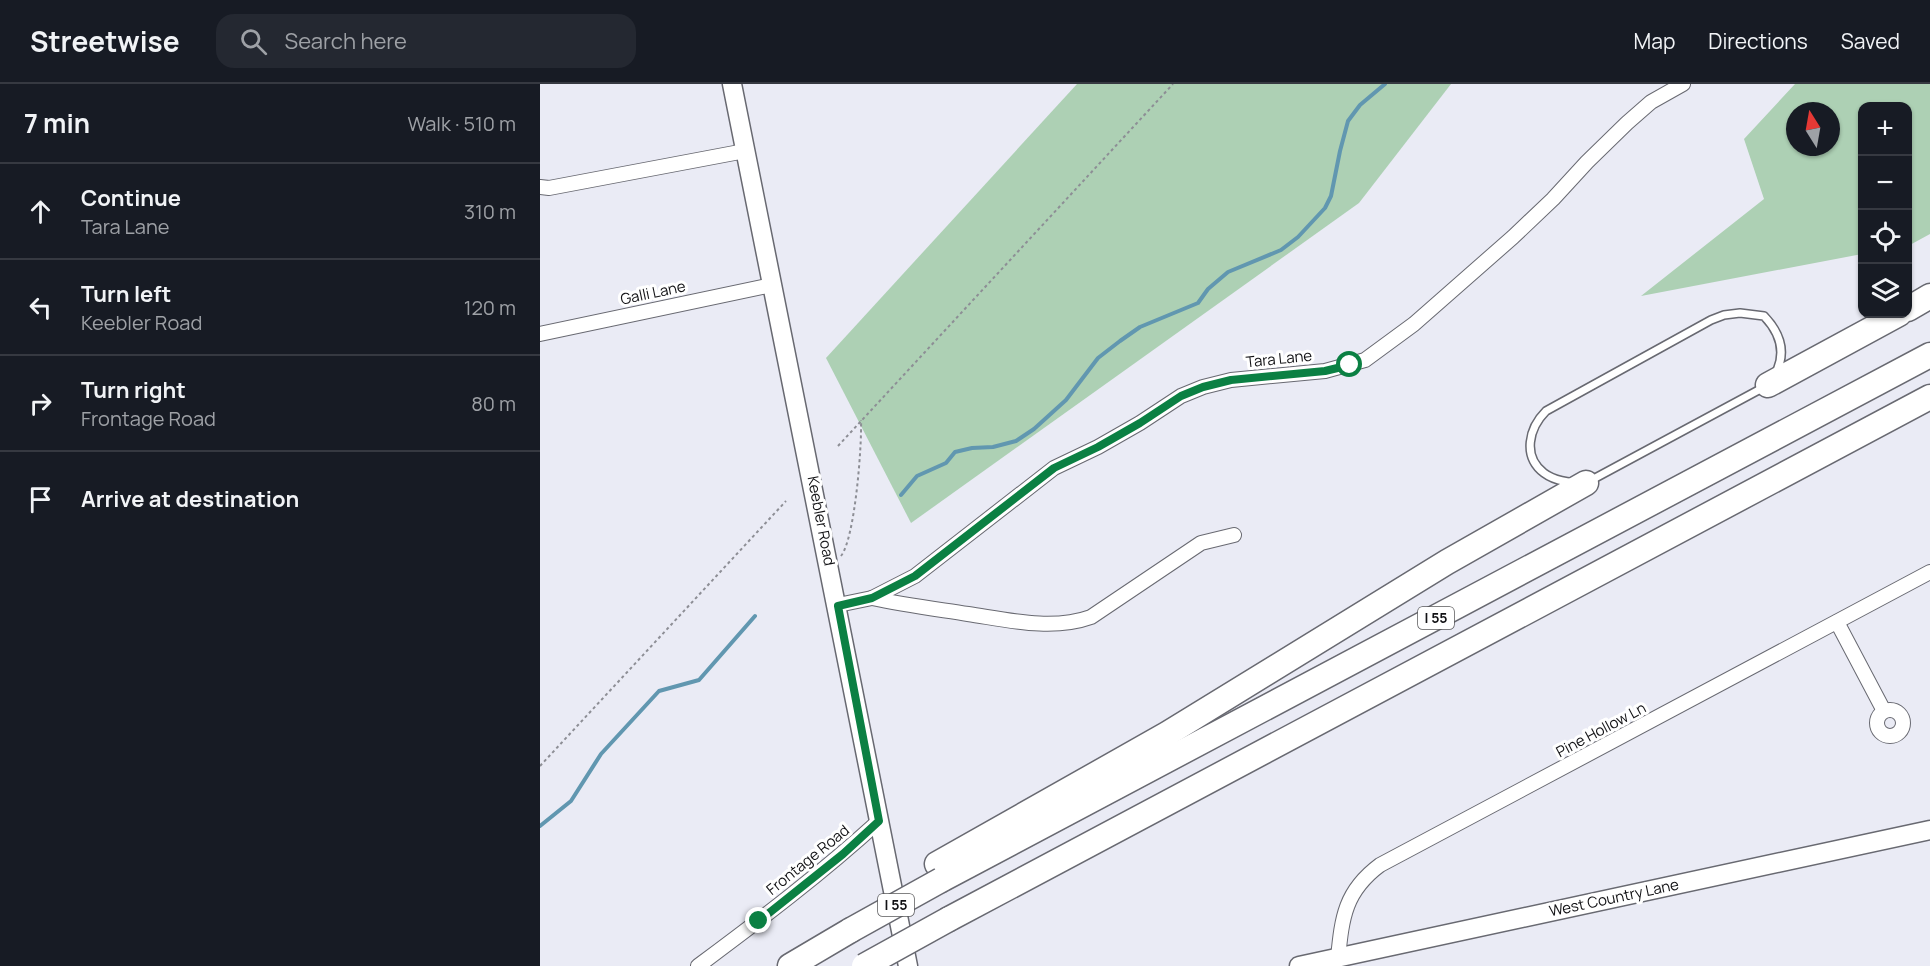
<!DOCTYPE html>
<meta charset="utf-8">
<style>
body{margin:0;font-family:Manrope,sans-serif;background:#242831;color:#f1f3f6}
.controls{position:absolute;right:18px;top:18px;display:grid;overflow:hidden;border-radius:12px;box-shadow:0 2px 4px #0004}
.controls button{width:54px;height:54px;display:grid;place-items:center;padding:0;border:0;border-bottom:2px solid #363941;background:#171b24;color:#f1f3f6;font:30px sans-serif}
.compass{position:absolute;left:1246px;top:18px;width:54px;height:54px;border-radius:50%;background:#171b24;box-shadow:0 2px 4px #0004;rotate:349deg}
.stop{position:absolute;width:18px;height:18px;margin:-14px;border:4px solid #0b8043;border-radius:50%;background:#fff}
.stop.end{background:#0b8043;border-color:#fff;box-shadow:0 2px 6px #0008}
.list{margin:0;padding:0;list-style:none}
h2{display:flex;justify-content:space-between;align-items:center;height:78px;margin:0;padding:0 24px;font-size:26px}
h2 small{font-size:20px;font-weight:400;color:#9ea1a6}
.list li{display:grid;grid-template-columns:39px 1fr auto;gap:18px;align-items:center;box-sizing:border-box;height:96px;padding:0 24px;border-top:2px solid #363941}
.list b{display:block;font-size:22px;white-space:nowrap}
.list p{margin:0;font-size:20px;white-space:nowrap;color:#9ea1a6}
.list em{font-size:20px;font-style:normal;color:#9ea1a6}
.icon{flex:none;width:33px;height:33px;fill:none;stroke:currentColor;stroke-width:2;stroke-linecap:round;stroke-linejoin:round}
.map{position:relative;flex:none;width:1390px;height:882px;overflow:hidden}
header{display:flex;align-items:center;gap:36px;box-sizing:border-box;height:84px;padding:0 30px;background:#171b24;border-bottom:2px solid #363941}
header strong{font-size:28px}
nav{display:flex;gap:33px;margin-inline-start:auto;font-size:21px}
.search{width:420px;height:54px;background:#242831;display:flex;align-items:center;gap:15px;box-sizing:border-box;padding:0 21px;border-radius:18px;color:#9ea1a6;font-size:22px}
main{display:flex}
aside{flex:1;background:#171b24}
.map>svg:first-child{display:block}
</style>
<header>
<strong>Streetwise</strong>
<div class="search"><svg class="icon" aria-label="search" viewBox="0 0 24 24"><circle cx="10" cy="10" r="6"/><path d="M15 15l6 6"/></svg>Search here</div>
<nav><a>Map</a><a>Directions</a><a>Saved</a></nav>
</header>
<main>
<aside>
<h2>7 min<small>Walk · 510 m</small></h2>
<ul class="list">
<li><svg class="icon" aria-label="ahead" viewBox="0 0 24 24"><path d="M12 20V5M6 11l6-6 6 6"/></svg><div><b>Continue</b><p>Tara Lane</p></div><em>310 m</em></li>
<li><svg class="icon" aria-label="left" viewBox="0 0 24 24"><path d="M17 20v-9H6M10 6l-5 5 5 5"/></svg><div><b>Turn left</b><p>Keebler Road</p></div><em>120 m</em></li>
<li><svg class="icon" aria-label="right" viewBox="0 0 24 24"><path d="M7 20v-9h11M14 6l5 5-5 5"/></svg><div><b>Turn right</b><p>Frontage Road</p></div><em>80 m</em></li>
<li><svg class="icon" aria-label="arrive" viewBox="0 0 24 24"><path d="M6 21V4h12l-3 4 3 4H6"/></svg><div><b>Arrive at destination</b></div></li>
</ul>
</aside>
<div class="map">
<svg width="1390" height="882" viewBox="0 0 1390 882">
<rect width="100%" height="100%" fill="#eaebf5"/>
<g fill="#add0b4" fill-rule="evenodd">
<path d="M537,0h374l-92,119 -448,320 -85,-165z"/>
<path d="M1255,0h135v150l-22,12v-140h-46v148l-221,42 123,-97 -20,-60zM1255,27h36v36h-36z"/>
</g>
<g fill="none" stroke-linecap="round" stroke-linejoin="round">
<g stroke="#6197b0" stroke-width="4">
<path d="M361,411l16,-19 29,-13 9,-11 17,-4 21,-1 23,-6 18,-12 32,-29 32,-42 22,-17 20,-14 58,-24 10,-14 20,-17 53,-22 17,-13 27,-29 6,-12 9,-45 8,-30 12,-16 25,-21"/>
<path d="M0,742l31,-25 30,-47 58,-63 40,-11 56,-64"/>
</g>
<g stroke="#686971" stroke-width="10">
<path id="lane" d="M1200,229l24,3c21,22 23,45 4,69l-182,98c-14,0 -30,-1 -42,-10 -22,-17 -15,-45 2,-62l165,-91 13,-5z"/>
</g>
<g stroke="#686971" stroke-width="16">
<g id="street">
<path d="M0,103l9,1 196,-37"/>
<path d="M0,250l232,-49"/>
<path d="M332,514c32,7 64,11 96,16 40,6 84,17 123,3l110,-74 33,-8"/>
<path d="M298,521l34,-7 43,-22 139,-108 44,-21 42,-24 41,-27 22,-9 28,-7 94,-9 40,-11 49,-36 99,-87 40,-38 34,-37 40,-39 24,-21 32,-18"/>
<path d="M1297,538l47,89"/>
<circle cx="1350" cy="639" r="13"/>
<path d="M798,874c4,-41 7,-67 42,-93l550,-293"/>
<path d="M158,882c62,-46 124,-93 181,-145"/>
</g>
</g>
<g stroke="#686971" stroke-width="21">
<g id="secondary">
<path d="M192,0l176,882"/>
<path d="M759,882l631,-136"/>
</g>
</g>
<g stroke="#686971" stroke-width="27">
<g id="highway">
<path d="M1368,225l22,-13"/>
<path d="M1228,301l131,-71"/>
<path d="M397,780l230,-130 280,-172 139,-79"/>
<path d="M401,796l989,-525"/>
<path d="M409,835l981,-522"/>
<path d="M250,882l61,-36"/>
</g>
</g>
<g stroke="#8d8e95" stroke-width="2" stroke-dasharray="3 3" stroke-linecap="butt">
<path d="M298,362l335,-362"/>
<path d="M301,472c14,-18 21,-110 20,-136"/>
<path d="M0,682l246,-265"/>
</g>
<use href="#lane" stroke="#fff" stroke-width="7"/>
<use href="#street" stroke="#fff" stroke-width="14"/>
<use href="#secondary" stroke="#fff" stroke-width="18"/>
<use href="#highway" stroke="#fff" stroke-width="24"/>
<g stroke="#686971" stroke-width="27" stroke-linecap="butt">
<g id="highway-bridge">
<path d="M311,846l90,-50"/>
<path d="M324,882l85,-47"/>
</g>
</g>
<use href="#highway-bridge" stroke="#fff" stroke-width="24"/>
</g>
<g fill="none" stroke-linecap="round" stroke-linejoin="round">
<path stroke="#0b8043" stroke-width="8" d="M219,837l84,-67 36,-33 -41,-215 34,-8 43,-22 139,-108 44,-21 42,-24 41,-27 22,-9 28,-7 94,-9 25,-6"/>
</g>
<g text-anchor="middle" stroke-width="6" stroke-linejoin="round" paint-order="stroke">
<g fill="#fff" stroke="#59595b" stroke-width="1.5">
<rect x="878" y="523" width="36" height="22" rx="4.5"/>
<rect x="338" y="810" width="36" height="22" rx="4.5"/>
</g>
<g font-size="14" font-weight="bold" fill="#121215">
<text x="896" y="539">I 55</text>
<text x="356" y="826">I 55</text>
</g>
<g font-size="15" fill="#121215" stroke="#fff">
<text transform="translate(113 209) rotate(-12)" y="5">Galli Lane</text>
<text transform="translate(739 275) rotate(-6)" y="5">Tara Lane</text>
<text transform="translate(281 437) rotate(79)" y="5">Keebler Road</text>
<text transform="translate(1061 646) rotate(-28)" y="5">Pine Hollow Ln</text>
<text transform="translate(268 776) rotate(-39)" y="5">Frontage Road</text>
<text transform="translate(1074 814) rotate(-12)" y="5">West Country Lane</text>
</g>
</g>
</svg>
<div class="controls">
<button>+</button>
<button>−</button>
<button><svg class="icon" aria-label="locate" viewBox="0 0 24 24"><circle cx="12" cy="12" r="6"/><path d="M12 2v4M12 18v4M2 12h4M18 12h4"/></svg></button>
<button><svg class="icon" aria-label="layers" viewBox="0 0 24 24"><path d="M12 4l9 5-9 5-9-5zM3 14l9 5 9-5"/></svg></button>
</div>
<svg class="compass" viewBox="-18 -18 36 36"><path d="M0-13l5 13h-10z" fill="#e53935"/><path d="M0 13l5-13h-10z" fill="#9ea1a6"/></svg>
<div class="stop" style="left:810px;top:281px"></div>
<div class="stop end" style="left:219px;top:837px"></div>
</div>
</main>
